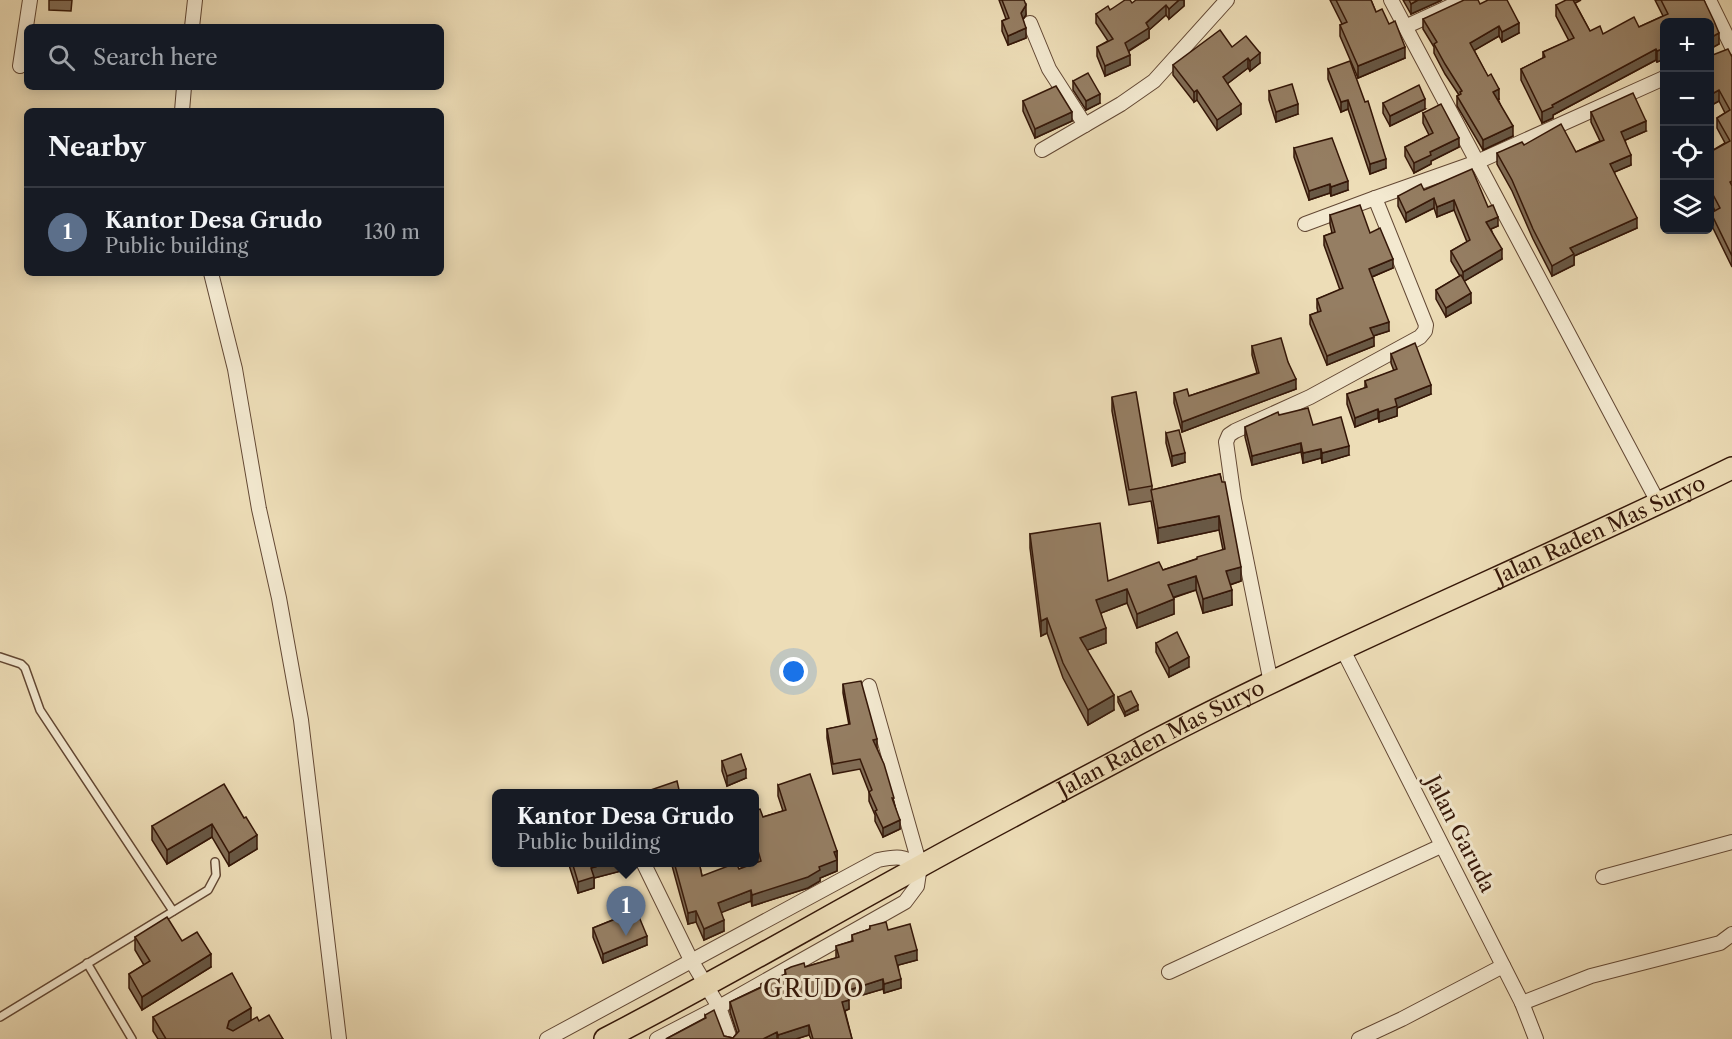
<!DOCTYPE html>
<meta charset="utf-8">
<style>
body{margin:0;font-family:"Libre Caslon Text",serif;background:#20242c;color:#f1f3f6}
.controls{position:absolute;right:18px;top:18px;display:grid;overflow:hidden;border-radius:9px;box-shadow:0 3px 15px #0003}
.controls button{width:54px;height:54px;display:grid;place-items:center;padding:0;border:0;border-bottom:2px solid #363941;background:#171b24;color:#f1f3f6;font:30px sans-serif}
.you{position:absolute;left:794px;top:672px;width:21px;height:21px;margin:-15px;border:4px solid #fff;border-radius:50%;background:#1a73e8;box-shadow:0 0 0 9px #1a73e833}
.badge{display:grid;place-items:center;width:39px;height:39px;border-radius:50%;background:#c59692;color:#fff;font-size:20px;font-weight:700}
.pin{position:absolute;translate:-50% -50px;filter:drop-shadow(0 2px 3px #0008)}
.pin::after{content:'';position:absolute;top:32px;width:21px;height:18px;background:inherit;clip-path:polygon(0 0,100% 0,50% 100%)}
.popup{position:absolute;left:492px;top:789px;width:267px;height:78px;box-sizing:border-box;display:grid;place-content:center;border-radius:9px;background:#171b24;filter:drop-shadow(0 2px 4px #0005);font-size:20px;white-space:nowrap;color:#9ea1a6}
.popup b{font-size:22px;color:#f1f3f6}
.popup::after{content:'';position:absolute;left:50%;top:100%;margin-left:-12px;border:12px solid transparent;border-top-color:#171b24}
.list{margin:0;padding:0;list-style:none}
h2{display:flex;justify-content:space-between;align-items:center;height:78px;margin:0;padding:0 24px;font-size:26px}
h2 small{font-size:20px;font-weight:400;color:#9ea1a6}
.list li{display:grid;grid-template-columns:39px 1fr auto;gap:18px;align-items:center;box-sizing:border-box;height:90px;padding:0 24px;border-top:2px solid #363941}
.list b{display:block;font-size:22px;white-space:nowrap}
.list p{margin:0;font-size:20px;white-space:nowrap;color:#9ea1a6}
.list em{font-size:20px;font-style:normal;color:#9ea1a6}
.icon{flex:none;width:33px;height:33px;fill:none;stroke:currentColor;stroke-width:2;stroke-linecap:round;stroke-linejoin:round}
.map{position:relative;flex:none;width:1732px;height:1039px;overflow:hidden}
.search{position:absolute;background:#171b24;box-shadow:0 3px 15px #0003;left:24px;top:24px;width:420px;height:66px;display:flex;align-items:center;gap:15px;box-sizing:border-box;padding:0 21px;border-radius:9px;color:#9ea1a6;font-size:22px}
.panel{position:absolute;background:#171b24;box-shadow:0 3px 15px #0003;left:24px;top:108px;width:420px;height:168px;border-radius:9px}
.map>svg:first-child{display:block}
</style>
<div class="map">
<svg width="1732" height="1039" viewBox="0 0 1732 1039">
<rect width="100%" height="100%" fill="#edddb7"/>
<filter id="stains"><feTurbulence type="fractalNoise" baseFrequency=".00333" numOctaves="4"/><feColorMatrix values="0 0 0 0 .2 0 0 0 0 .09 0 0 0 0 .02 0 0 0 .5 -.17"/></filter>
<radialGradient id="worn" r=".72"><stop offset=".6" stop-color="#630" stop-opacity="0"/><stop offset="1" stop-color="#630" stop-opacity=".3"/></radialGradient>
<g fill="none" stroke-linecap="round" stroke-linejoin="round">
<g stroke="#634834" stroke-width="10">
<g id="lane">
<path d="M0,657l21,7 4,4 15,42 133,201"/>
<path d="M87,963l45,76"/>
<path d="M0,1017l208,-127 8,-15 -1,-13"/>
</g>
</g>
<g stroke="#634834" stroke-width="16">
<g id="street">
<path d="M1391,0l268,504"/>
<path d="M1709,0l23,47"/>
<path d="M1030,23l19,46 36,56"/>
<path d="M1407,26l57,-26"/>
<path d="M192,27l3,-27"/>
<path d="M20,66l10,-66"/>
<path d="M182,111l2,-24"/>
<path d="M1042,150l79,-46 33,-23 73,-81"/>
<path d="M1305,224l70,-26"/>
<path d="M211,273l24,96 24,140 20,89 22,122 38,319"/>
<path d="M1343,650l179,353 14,36"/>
<path d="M1271,683l-37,-184 -8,-57 3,-7 6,-4 75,-34 110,-60 5,-6 1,-6 -51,-127 102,-36 187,-84"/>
<path d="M643,862l48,98 28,47 11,32"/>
<path d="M1603,877l129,-35"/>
<path d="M1169,972l272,-126"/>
<path d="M1522,1003l69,-27 129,-33 12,-9"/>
<path d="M547,1039l331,-179c20,-4 25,-4 42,6"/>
<path d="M657,1039l62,-32 186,-105 12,-16 3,-20 -51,-180"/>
<path d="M1359,1039l43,-20 101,-53"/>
</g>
</g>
<g stroke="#351708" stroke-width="24">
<g id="primary">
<path id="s1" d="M605,1039c105,-54 208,-114 312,-171 77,-43 157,-84 235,-126 190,-99 388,-180 580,-274"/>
</g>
</g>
<use href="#lane" stroke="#f3e9d0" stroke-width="7"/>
<use href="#street" stroke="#f3e9d0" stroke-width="14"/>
<use href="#primary" stroke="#edddb7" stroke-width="21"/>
</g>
<g fill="#806c55" stroke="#351708" stroke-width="1.5">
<path d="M49,0h23l-1,11 -22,-1z"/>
<path d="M999,0h25l2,15 -3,4 3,19 -18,7 -6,-14v-10l4,-2z"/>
<path d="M1184,0v6l-15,13 -3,-4 -17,15v8l-20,13 1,14 -25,11 -8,-20v-9l11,-6 -12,-18v-9l36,-11z"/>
<path d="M1330,0h41l5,12 13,12 16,34 -47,20 -18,-42v-11l2,-1z"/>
<path d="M1403,0h39l-31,14z"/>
<path d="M1655,0h49l15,44 -9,5v-27h-45v37l-8,3 -1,-2 -103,55v3l-11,5 -21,-43v-11l22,-11v-6l26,-11 -13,-25v-11l19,-2 15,28 13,3 36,-7 24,-11z"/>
<path d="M1480,4l39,29 -17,9 -3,-6 -25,14 25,49h-1l15,37 -30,14 -26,-44v-10l2,-1 -14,-21 -11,-21v-6l-11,-18v-10z"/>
<path d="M1232,47l28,16 -10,8 -2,-3 -21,16 14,30 -24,16 -20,-30 -3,2 -21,-27v-10z"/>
<path d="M1710,56l22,1v210l-21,-43v-11l4,-2 -5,-11v-48l15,-9 -8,-15v-10l8,-5 -6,-12 -9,5z"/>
<path d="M1328,69l37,33 21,66 -16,6 -22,-65 -7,3 -13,-33z"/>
<path d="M1073,81l27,22 -14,7 -13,-20z"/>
<path d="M1269,91l29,23 -22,8 -7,-22z"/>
<path d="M1023,101l49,20 -37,17 -12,-27z"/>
<path d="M1383,103l42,6 -35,17 -7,-13z"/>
<path d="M1591,112l55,19 -21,9 6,25 -17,7 23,56 -63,28v9l-22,11 -19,-37 -21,-48 -15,-27v-11l27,-8 52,7 24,-11 -9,-19z"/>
<path d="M1423,113l36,34 -28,14v3l-17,9 -9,-17v-9l24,-12 -6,-12z"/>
<path d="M1294,148l54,42 -17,6 -1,-3 -21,7 -15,-43z"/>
<path d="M1424,190l64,17 10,19 -7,3 11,30 -38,22 7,22 -25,14 -10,-18v-9l24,-14 -9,-15v-10l16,-9 -13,-32 -17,7 -3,-9 -28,14 -8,-16v-10z"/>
<path d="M1330,215l40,18 23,35 -21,9 17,54 -16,5 1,10 -47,19 -17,-41v-9l8,-3 -1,-4v-9l23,-9 -16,-45v-9l8,-3 -2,-9z"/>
<path d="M1252,346l36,16 8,27 -114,43 -8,-29v-10l15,3 68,-23 -5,-18z"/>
<path d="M1391,354l40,40 -34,14v8l-18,6 -1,-4 -23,9 -8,-23v-10l18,-6v-7l29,-10 -3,-8z"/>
<path d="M1112,397l40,89v4l68,-16 21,107 -11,4 2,20 -29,8 -7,-23 -23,8 1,16 -37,14 -10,-25 -26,10 5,30 -19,7 27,60 -26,15 -25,-47 -16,-45 -6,3 -11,-88v-14l78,47 55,-11 60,-20 -4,-20 -61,13 -7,-42 -22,4 -17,-94z"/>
<path d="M1279,415l34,10 36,30 -27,8 -1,-5 -18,5 -2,-11 -49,13 -7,-28v-10z"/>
<path d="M1166,433l19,29 -13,4 -6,-23z"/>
<path d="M1156,643l33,24 -20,10 -13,-25z"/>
<path d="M843,684l34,64 17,54 6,27 -17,8 -8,-16v-6l-6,-14v-9l-9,-23 -27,5 -6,-36v-9l22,-4 -6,-32z"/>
<path d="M1118,697l20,13 -13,6 -7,-14z"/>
<path d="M722,761l24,17 -19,8 -5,-15z"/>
<path d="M778,785l59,66v20l-17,7v3l-12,7 -56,18 -1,-5 -30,11 3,19 -20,9 -8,-18 -8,2 -17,-62h28l3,14 37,-7 19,-7 -3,-11v-41l8,7 20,-6 -5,-15z"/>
<path d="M244,818l13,31 -28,17 -17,-29 -45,27 -15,-24v-14z"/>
<path d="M568,862h53v9l-27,7v10l-16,5z"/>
<path d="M617,901l30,44 -44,18 -10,-26v-9l27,-11 -3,-7z"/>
<path d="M870,926l18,4 29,30 -19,5 3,23 -17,5 -1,-4 -35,10 1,10 -4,2 7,28h-41l-2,-4 -13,4h-130l39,-21v-3l19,21 9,2 4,-5 -7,-21v-10l31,-15v-3l24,-9v-5l20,-3 31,-9v-12l16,-5v-6l18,-6z"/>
<path d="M135,937l47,4 29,26 -69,43 -13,-22v-14l15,-9 -9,-15z"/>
<path d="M153,1017l106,4 24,18h-125l-5,-8z"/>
</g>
<g fill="#685845" stroke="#351708" stroke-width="1.5">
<path d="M1179,0h5v6l-15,13v-10z"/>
<path d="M1418,0h24l-31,14v-10z"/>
<path d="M1570,0h11l-11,6z"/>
<path d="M1026,5v10l-5,7v-9z"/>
<path d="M1166,5v10l-17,15v8l-24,15v-10z"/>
<path d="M1519,23v10l-17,9v-10z"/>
<path d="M1499,26v10l-29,17v-10z"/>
<path d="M1026,28v10l-18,7v-9z"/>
<path d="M1719,33v11l-9,5v-11z"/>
<path d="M1405,47v11l-47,20v-12z"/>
<path d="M1665,48v11l-8,3v-11z"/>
<path d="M1656,49v11l-103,55v3l-11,5v-11l10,-7z"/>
<path d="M1260,53v10l-10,8v-10z"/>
<path d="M1130,55v10l-25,11v-10z"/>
<path d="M1248,58v10l-25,19v-10z"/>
<path d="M1499,89v10l-6,3v-10z"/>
<path d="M1197,90v10l-3,2v-10z"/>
<path d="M1719,90v11l-9,5v-11z"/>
<path d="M1100,94v9l-14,7v-9z"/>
<path d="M1425,99v10l-35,17v-10z"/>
<path d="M1348,100v9l-7,3v-10z"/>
<path d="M1241,104v10l-24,16v-10z"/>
<path d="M1298,104v10l-22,8v-10z"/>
<path d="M1072,112v9l-37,17v-9z"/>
<path d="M1646,121v10l-25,11v-10z"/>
<path d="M1513,126v10l-30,14v-10z"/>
<path d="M1459,138v9l-28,14v3l-17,9v-10l16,-11z"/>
<path d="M1631,155v10l-21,9v-10z"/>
<path d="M1386,159v9l-16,6v-10z"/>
<path d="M1348,181v9l-17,6v-9z"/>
<path d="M1330,184v9l-21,7v-9z"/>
<path d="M1434,198v10l-28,14v-9z"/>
<path d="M1454,200v10l-17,7v-10z"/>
<path d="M1498,217v9l-12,5v-9z"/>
<path d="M1637,218v10l-63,28v9l-22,11v-10l18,-18z"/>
<path d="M1502,249v10l-39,23v-10z"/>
<path d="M1393,259v9l-24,10v-9z"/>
<path d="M1471,293v10l-25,14v-9z"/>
<path d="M1389,322v9l-19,6v-9z"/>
<path d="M1374,337v9l-47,19v-9z"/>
<path d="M1296,379v10l-114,43v-10z"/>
<path d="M1431,385v9l-34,14v8l-18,6v-10l16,-13z"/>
<path d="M1378,409v9l-23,9v-9z"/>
<path d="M1301,443v9l-49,13v-9z"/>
<path d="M1349,446v9l-27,8v-10z"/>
<path d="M1321,449v9l-18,5v-10z"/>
<path d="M1185,453v9l-13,4v-10z"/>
<path d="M1219,516v14l-61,13v-15z"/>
<path d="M1241,567v14l-15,5v-15z"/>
<path d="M1196,576v14l-28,9v-14z"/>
<path d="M1127,589v14l-31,12v-15z"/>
<path d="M1232,590v15l-29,8v-14z"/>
<path d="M1174,599v15l-37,14v-14z"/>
<path d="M1047,618v15l-6,3v-15z"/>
<path d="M1106,628v15l-26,10v-15z"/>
<path d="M1189,657v10l-20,10v-9z"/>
<path d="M1114,695v15l-26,15v-15z"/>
<path d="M1138,705v5l-13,6v-4z"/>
<path d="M877,739v9l-4,1v-9z"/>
<path d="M746,769v9l-19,8v-10z"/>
<path d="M900,820v9l-17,8v-9z"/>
<path d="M212,824v13l-45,27v-14z"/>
<path d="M257,835v14l-28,17v-13z"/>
<path d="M837,851v20l-17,7v3l-12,7 -56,18v-11l67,-28 15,-15z"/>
<path d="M612,862h9v9l-27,7v10l-16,5v-11l13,-14z"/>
<path d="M751,890v11l-33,13v-11z"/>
<path d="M696,911v11l-8,2v-11z"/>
<path d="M724,920v11l-20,9v-11z"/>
<path d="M647,936v9l-44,18v-9z"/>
<path d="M917,950v10l-22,6v-10z"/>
<path d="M211,954v13l-69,43v-13z"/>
<path d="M883,979v10l-37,11v-9z"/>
<path d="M901,979v9l-17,5v-9z"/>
<path d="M849,1000v9l-7,3v-10z"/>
<path d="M251,1008v14l-22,12 -2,-6 2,-7z"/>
<path d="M809,1025v10l-13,4h-18v-4z"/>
<path d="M777,1032v7h-14z"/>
</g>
<g fill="#957e63" stroke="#351708" stroke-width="1.5">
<path d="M1002,0h22l2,5 -5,8 5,15 -18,8 -6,-15 7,-3z"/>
<path d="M1125,0h5l2,3 4,-3h43l-10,9 -3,-4 -20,18 3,5 -24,15 5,12 -25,11 -8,-19 16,-8 -17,-25 12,-8 2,4z"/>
<path d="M1336,0h35l5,12 6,-3 7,15 6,-3 10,26 -47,19 -18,-41 7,-3z"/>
<path d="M1409,0h9l-7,4z"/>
<path d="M1464,0h14l2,4 8,-4h19l12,23 -17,9 -3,-6 -29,17 18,33 3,-2 8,15 -6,3 20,34 -30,14 -26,-44 4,-2 -1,-2 2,-1 -17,-27 -11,-20 3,-2 -14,-23z"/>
<path d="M1566,0h7l17,31 10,-5 3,8 31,-17 5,10 29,-13 -7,-14h43l10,21 5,12 -9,5v-16h-45v26l-8,3 -1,-2 -104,56 1,2 -11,5 -21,-43 24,-12 -2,-5 31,-14 -18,-33z"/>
<path d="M1220,30l12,17 14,-11 14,17 -10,8 -2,-3 -25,19 18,27 -24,16 -20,-30 -3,2 -21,-27z"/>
<path d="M1728,49l4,8v124l-2,1 2,4v70l-21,-43 9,-5 -10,-19v-37l20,-11 -13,-23 13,-8 -11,-20 -9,5v-39z"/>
<path d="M1350,61l15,41 3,-1 18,58 -16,5 -22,-64 -7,2 -13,-33z"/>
<path d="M1088,73l12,21 -14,7 -13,-20z"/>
<path d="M1292,84l6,20 -22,8 -7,-21z"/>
<path d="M1419,85l6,14 -35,17 -7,-13z"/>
<path d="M1056,86l16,26 -37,17 -12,-28z"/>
<path d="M1633,93l13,28 -25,11 10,23 -21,9 27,54 -67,30 4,6 -22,12 -19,-37 -21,-49 -15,-27 25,-11 2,3 37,-21 15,28 28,-12 -13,-28z"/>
<path d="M1441,104l18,34 -29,14 1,3 -17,8 -9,-16 28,-14 -10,-20z"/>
<path d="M1332,138l16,43 -17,6 -1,-3 -21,7 -15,-43z"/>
<path d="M1472,169l16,38 5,-2 5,12 -12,5 16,27 -39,23 -12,-21 19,-11 -16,-40 -17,7 -3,-9 -28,15 -8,-17 23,-12 3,6z"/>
<path d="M1360,205l10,28 10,-5 13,31 -24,10 20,53 -19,6 4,9 -47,19 -17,-41 11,-4 -4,-12 26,-11 -19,-52 11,-4 -5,-17z"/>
<path d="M1461,275l10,18 -25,15 -10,-18z"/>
<path d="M1281,338l7,24 8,17 -114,43 -8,-29 13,-4 2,7 70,-23 -7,-27z"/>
<path d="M1415,343l16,42 -36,14 2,7 -18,6 -1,-3 -23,9 -8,-24 20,-7 -2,-6 32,-12 -6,-15z"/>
<path d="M1136,392l16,94 -23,4 -17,-93z"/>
<path d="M1308,408l5,17 28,-8 8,29 -27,7 -1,-4 -18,4 -2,-10 -49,13 -7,-29 33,-15 1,3z"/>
<path d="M1179,430l6,23 -13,3 -6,-23z"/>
<path d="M1220,474l2,8h3l16,85 -15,4 6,19 -29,9 -7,-23 -28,9 6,14 -37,15 -10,-25 -31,11 10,28 -26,10 34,57 -26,15 -25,-47 -16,-45 -6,3 -11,-87 70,-11 8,58 51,-19 4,8 34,-11v-2l28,-8 -6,-33 -61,12 -7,-38z"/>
<path d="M1177,632l12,25 -20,11 -13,-25z"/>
<path d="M861,681l16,58 -4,1 11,24 10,34h-2l8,22 -17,8 -8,-17 2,-1 -8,-18 3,-2 -12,-31 -27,5 -6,-35 23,-5 -7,-40z"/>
<path d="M1131,691l7,14 -13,7 -7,-15z"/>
<path d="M741,754l5,15 -19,7 -5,-15z"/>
<path d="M810,774l27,77 -3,1 3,8 -18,7 1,3 -12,7 -56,18 -1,-5 -33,13 6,17 -20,9 -8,-18 -8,2 -14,-51h25l3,14 34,-13 3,6 22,-8 -6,-21v-30l5,-1 3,8 23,-7 -8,-25z"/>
<path d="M677,781l3,13h-41z"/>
<path d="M224,784l20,34 2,-1 11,18 -28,18 -17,-29 -45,26 -15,-24z"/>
<path d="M572,862h40l-21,6 3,9 -16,5z"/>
<path d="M630,895l17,41 -44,18 -10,-26 30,-12 -6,-15z"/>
<path d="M167,917l15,24 15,-9 14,22 -69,43 -13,-23 21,-13 -15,-24z"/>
<path d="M886,922l2,8 22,-6 7,26 -22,6 6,23 -17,5 -1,-5 -37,12 3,9 -7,2 10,37h-39l-4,-14 -31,10 -1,-3 -14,7h-97l40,-21 -1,-3 9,-5 10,26 9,2 6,-7 -9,-29 32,-15 -1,-3 5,-3 20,-7 -1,-4 6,-3 13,-4 1,4 34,-10 -3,-11 17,-5 -1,-6 18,-6v-3z"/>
<path d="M232,973l19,35 -22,13 -2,7 6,3 24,-14 2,4 10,-6 14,24h-117l-13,-22z"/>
</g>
<g text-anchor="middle" stroke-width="6" stroke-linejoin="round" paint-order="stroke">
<g font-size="21" fill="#351708" stroke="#f3e9d0">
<text dy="7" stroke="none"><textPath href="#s1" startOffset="1118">Jalan Raden Mas Suryo</textPath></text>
<text dy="7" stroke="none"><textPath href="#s1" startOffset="632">Jalan Raden Mas Suryo</textPath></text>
<text transform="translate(1460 834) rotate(63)" y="7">Jalan Garuda</text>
</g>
<g font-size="24" letter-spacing="1.5" fill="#351708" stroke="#f3e9d0">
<text x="814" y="997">GRUDO</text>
</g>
</g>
<rect width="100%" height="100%" filter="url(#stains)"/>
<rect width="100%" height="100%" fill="url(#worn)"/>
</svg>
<div class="controls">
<button>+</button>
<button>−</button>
<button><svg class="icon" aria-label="locate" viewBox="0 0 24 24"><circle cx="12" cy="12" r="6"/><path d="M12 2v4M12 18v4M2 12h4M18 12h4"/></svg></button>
<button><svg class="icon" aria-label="layers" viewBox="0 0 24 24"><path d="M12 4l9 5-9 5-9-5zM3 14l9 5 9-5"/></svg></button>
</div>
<div class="you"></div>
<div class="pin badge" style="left:626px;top:936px;background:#5c6f8a">1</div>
<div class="popup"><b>Kantor Desa Grudo</b>Public building</div>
<div class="search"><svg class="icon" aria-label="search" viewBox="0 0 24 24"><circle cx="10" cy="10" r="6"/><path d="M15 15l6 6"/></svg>Search here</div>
<section class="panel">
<h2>Nearby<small></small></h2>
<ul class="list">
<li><span class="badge" style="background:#5c6f8a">1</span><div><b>Kantor Desa Grudo</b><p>Public building</p></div><em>130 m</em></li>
</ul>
</section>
</div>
